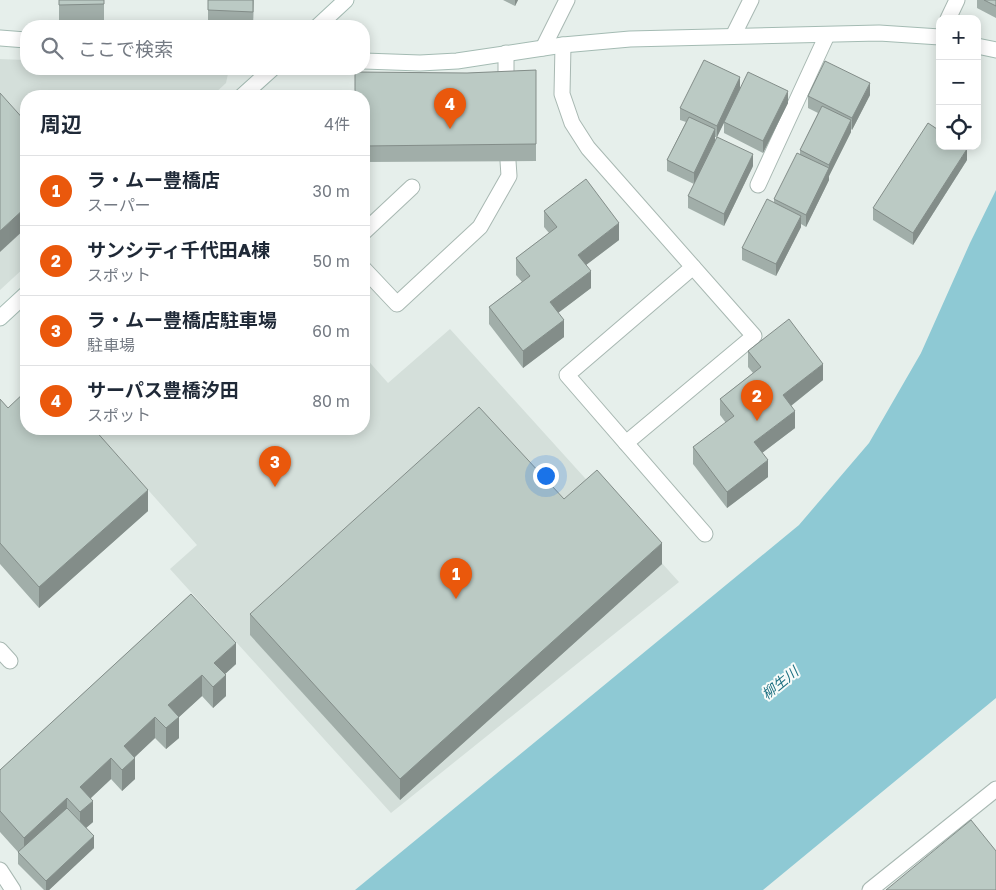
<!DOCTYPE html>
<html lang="ja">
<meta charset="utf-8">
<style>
body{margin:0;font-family:"Golos Text","Noto Sans JP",sans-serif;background:#f2f2f3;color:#1f2937}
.controls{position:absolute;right:15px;top:15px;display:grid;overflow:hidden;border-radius:10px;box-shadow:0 2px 12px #0003}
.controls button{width:45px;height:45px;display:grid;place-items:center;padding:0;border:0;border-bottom:1px solid #e0e1e3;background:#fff;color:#1f2937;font:25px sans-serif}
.you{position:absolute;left:545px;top:475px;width:18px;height:18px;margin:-12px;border:4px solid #fff;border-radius:50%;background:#1a73e8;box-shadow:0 0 0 8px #1a73e833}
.badge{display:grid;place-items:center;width:32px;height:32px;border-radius:50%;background:#ea580c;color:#fff;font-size:16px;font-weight:700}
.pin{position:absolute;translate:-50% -41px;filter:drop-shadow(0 1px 2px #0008)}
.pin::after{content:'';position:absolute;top:26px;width:18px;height:15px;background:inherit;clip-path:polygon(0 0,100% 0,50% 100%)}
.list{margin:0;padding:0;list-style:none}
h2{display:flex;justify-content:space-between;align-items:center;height:65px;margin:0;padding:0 20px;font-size:21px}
h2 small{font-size:16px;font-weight:400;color:#747a83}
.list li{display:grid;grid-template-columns:32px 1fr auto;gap:15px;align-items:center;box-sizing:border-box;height:70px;padding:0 20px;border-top:1px solid #e0e1e3}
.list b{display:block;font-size:19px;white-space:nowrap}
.list p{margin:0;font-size:16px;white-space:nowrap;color:#747a83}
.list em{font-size:16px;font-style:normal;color:#747a83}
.icon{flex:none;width:28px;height:28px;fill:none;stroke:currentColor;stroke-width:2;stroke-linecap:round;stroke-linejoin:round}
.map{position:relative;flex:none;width:996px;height:890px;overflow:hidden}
.search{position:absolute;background:#fff;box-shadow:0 2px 12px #0003;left:20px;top:20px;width:350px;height:55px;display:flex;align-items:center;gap:12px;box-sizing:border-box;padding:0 18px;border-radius:20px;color:#747a83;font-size:19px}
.panel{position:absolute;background:#fff;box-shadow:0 2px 12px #0003;left:20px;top:90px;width:350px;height:345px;border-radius:20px}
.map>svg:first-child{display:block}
</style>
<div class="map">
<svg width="996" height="890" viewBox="0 0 996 890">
<rect width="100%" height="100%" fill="#e6efeb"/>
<g fill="#d4dfda">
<path d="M0,59l26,1v9h203l-3,14 -14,13h-186v170l-26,24z"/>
<path d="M450,329l229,253 -288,231 -221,-244 27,-24 -103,-116h270v-73l24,27z"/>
</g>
<path fill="#8ec9d4" d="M996,190v508l-233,192h-408l444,-365 70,-82 52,-90 49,-110z"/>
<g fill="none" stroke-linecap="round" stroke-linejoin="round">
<g stroke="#a8b8b2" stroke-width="17">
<g id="lane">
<path d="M563,45l-1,49 10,29 16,25 166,188 -128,107"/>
<path d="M506,53v34"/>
<path d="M364,232l48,-45"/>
<path d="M693,267l-126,108 138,159"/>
<path d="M364,269l33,35 83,-77 29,-51 -1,-15"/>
<path d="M0,650l10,11"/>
<path d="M0,870l13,20"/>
<path d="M870,890l126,-101"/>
</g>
</g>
<g stroke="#a8b8b2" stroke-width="17">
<g id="street">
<path d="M948,19l9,-19"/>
<path d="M733,36l18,-36"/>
<path d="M543,48l24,-48"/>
<path d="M758,185l69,-150"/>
</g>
</g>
<g stroke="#a4bbb3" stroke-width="17">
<g id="secondary">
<path d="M318,26l28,-26"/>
<path d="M0,38l26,2"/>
<path d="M977,46l19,4"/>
<path d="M364,61l56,2 37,-2 106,-16 67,-6 249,-6 61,4"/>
<path d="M242,96l30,-27"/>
<path d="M0,318l26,-24"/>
</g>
</g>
<use href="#lane" stroke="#fff" stroke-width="15"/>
<use href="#street" stroke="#fff" stroke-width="15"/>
<use href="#secondary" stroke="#fff" stroke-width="15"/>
</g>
<g fill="#a1aea9">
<path d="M59,0h45v20l-45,2z"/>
<path d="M208,0h46l-1,26h-45z"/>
<path d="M503,0h15l-3,6z"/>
<path d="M977,0h19v18l-19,-10z"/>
<path d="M536,70v91l-172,1v-66l103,-23z"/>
<path d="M740,88l48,15 -25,50 -39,-20v-10l-7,14h-2v4l-21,43 -27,-13v-11l19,-38 -6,-2v-12z"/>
<path d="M870,95l-18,35 -1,-1v3l-22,44v4l-23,47 -5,-3v3l-25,49 -34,-16v-12l32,-45v-4l26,-45v-4l18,-37 -10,-5v-12z"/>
<path d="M967,160l-54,85 -40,-25v-12z"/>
<path d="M753,166l-29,60 -36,-18v-12z"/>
<path d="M544,211l75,29 -33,25 5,23 -33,25 6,24 -41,31 -34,-44v-17l33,-25 -6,-7v-17l33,-25 -5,-6z"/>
<path d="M748,351l75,29 -32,26 4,22 -33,25 6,24 -41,31 -34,-44v-17l33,-24 -6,-8v-16l33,-26 -5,-6z"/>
<path d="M0,399l8,9 140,103 -109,97 -39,-44z"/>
<path d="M564,499l98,65 -262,236 -150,-165v-21z"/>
<path d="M191,594l45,70 -11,10 1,22 -13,12 -11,-12 -23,21v21l-13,11 -11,-11 -21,20 1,21 -13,12 -11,-12 -20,19 2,24 -7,6 8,20 -45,42h-5l-26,-26v-12l-18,-20v-62z"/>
</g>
<g fill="#838d89">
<path d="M515,0h3l-3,6z"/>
<path d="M740,77v12l-23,48v-11z"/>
<path d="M870,83v12l-18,35v-12z"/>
<path d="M788,91v12l-25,50v-12z"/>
<path d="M851,120v12l-22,44v-11z"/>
<path d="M715,129v12l-21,43v-11z"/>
<path d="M967,149v11l-54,85v-12z"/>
<path d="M753,154v12l-29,60v-12z"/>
<path d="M829,168v12l-23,47v-12z"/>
<path d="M26,207v21l-26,24v-21z"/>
<path d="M801,216v11l-25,49v-12z"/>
<path d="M619,223v17l-41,31v-16z"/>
<path d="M591,271v17l-41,31v-17z"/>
<path d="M564,320v17l-41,31v-17z"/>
<path d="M823,364v16l-40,32v-17z"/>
<path d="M795,411v17l-41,31v-17z"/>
<path d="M768,460v17l-41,31v-16z"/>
<path d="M148,490v21l-109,97v-21z"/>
<path d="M662,543v21l-262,236v-21z"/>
<path d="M236,643v21l-22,20v-21z"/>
<path d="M202,675v21l-23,21v21l-13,11v-21l2,-23z"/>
<path d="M226,675v21l-13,12v-21z"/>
<path d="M155,717v21l-31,29v-21z"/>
<path d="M111,758v21l-31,29v-21z"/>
<path d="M135,758v21l-13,12v-21z"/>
<path d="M67,798v21l-43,40v-21z"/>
<path d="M93,801v21l-13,11v-21z"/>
<path d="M94,836v12l-45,42h-3v-9z"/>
</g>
<g fill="#bbcac4" stroke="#838d89">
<path d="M59,0h45v4l-45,1z"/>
<path d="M208,0h45v12l-45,-2z"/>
<path d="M984,0h12v6z"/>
<path d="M704,60l36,17 -23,49 -37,-18z"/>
<path d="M825,61l45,22 -18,35 -44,-22z"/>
<path d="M536,70v74l-172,2v-50h-9v-24l112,1z"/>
<path d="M748,72l40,19 -25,50 -39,-19z"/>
<path d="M0,93l26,29v85l-26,24z"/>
<path d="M822,106l29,14 -22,45 -29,-15z"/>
<path d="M689,117l26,12 -21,44 -27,-13z"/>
<path d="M928,123l12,8v15h24l3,3 -54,84 -40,-25z"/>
<path d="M717,137l36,17 -29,60 -36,-18z"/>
<path d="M797,153l32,15 -23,47 -32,-16z"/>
<path d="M586,179l33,44 -41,32 13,16 -41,31 14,18 -41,31 -34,-44 41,-31 -14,-18 41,-31 -13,-16z"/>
<path d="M767,199l34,17 -25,48 -34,-16z"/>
<path d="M789,319l34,45 -40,31 12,16 -41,31 14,18 -41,32 -34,-45 41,-31 -14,-17 41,-32 -13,-16z"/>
<path d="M26,391v38h68l54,61 -109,97 -39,-44v-144l8,9z"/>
<path d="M479,407l85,92 33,-29 65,73 -262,236 -150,-165z"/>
<path d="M191,594l45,49 -22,20 12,12 -13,12 -11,-12 -34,30 11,12 -13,11 -11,-11 -31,29 11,12 -13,12 -11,-12 -31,29 13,14 -13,11 -13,-14 -43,40 -24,-27v-41z"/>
<path d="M67,808l27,28 -48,45 -28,-29z"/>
<path d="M971,820l25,31v39h-110z"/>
</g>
<g text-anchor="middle" stroke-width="4" stroke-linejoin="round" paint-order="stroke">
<g font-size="14" font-style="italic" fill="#1c6f80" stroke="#f7fbf9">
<text transform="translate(780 683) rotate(-39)" y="5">柳生川</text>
</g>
</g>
</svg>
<div class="controls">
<button>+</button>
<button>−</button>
<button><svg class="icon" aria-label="locate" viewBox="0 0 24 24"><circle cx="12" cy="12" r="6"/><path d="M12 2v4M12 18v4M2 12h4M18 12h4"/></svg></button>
</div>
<div class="you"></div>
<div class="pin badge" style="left:456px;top:599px">1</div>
<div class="pin badge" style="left:757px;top:421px">2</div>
<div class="pin badge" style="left:275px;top:487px">3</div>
<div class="pin badge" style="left:450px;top:129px">4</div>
<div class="search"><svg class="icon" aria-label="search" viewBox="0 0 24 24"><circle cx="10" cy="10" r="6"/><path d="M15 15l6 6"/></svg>ここで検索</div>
<section class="panel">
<h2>周辺<small>4件</small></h2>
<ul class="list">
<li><span class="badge">1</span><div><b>ラ・ムー豊橋店</b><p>スーパー</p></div><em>30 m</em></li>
<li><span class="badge">2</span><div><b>サンシティ千代田A棟</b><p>スポット</p></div><em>50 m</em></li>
<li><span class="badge">3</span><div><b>ラ・ムー豊橋店駐車場</b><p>駐車場</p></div><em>60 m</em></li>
<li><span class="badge">4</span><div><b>サーパス豊橋汐田</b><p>スポット</p></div><em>80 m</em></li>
</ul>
</section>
</div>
